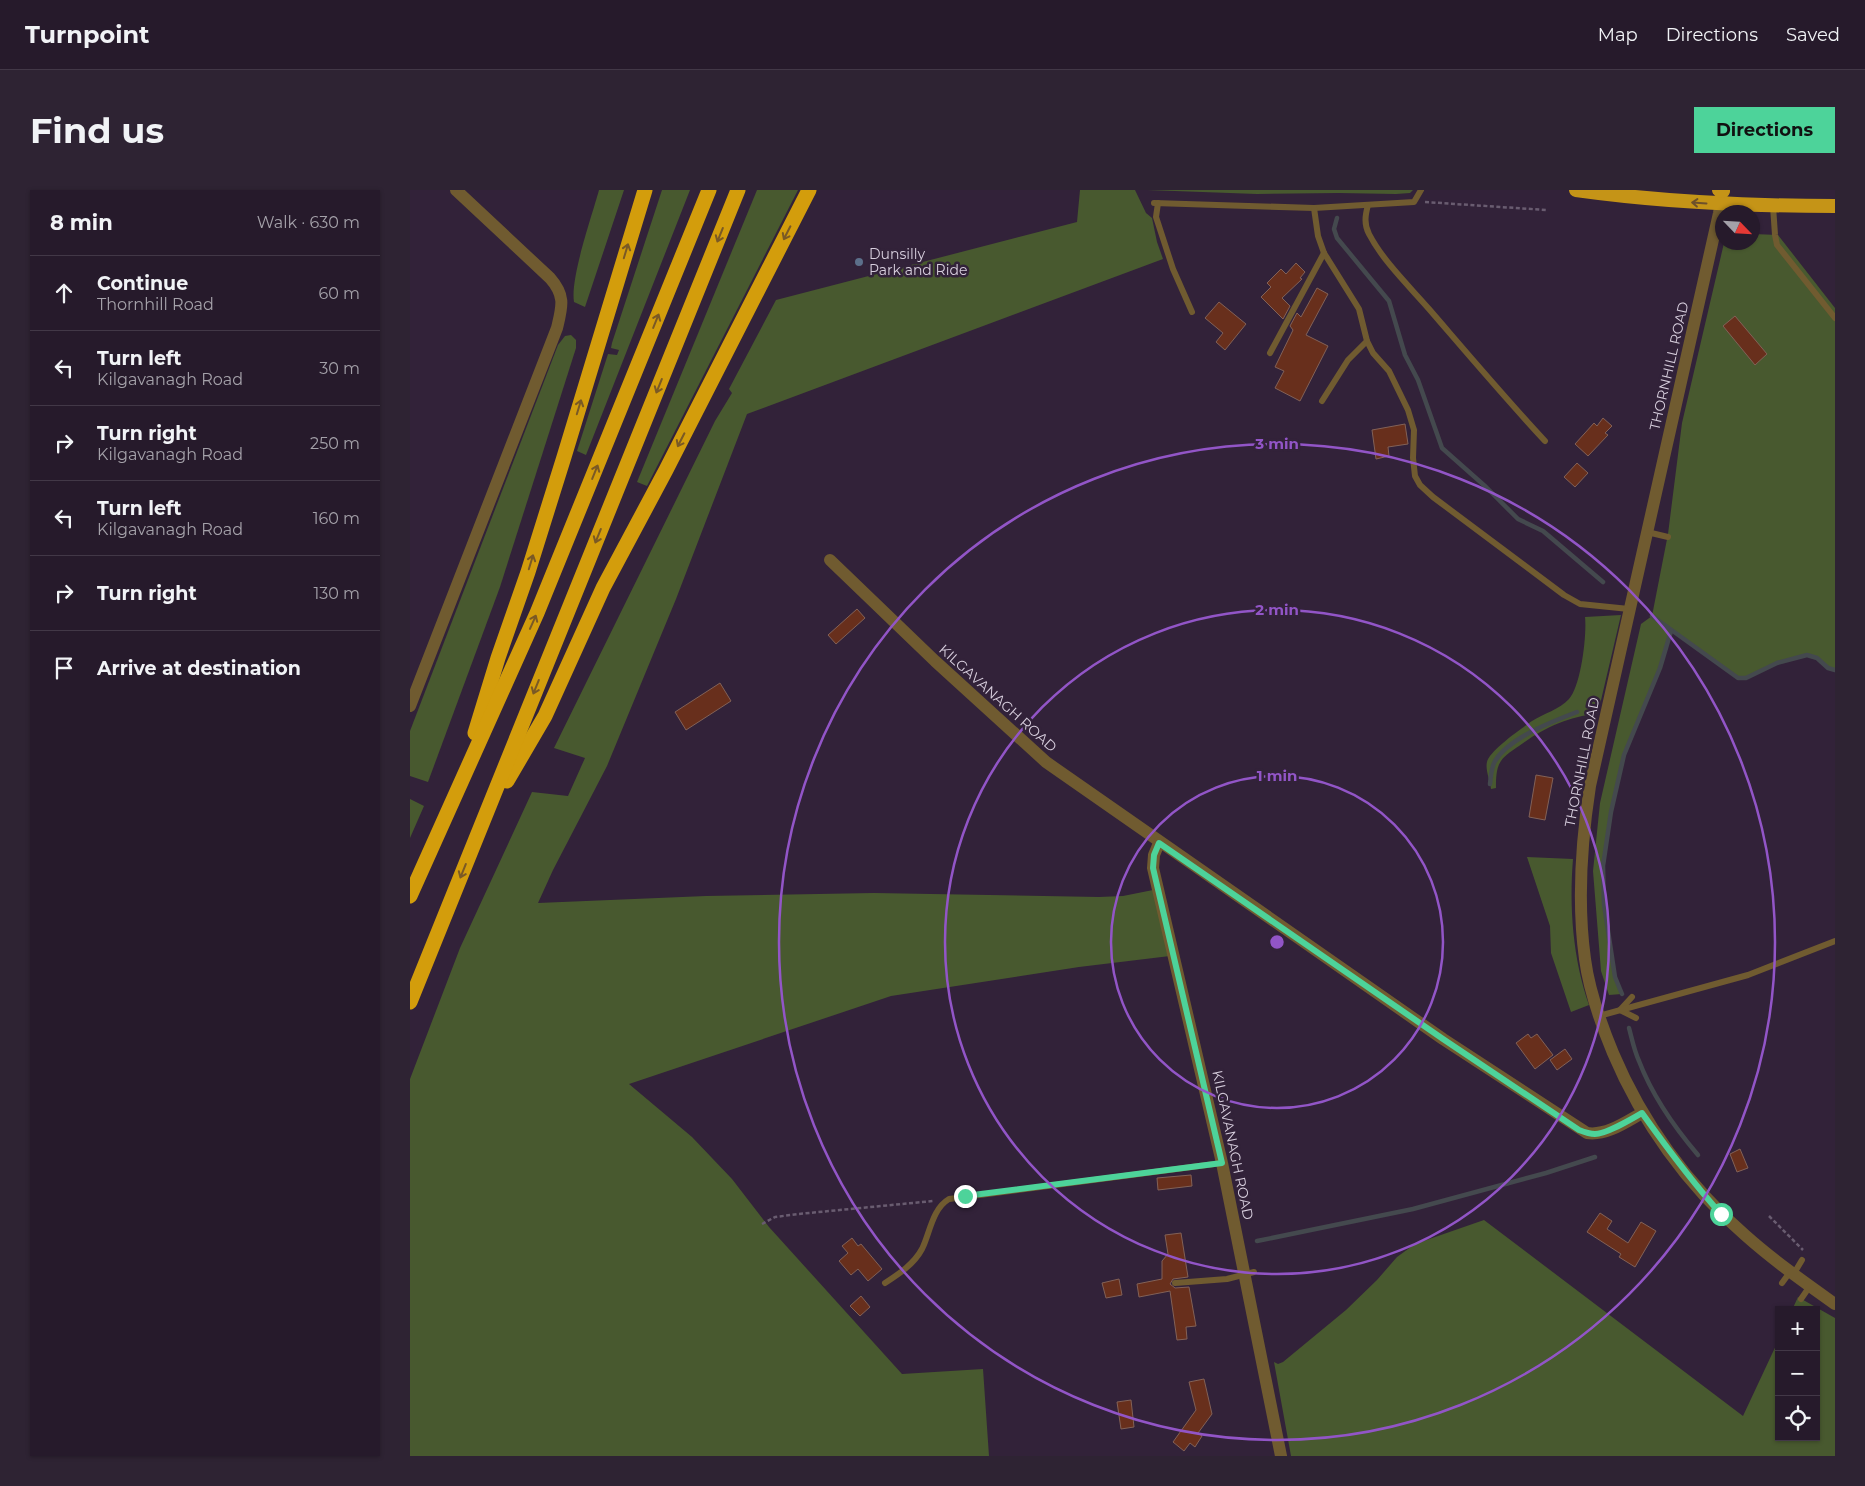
<!DOCTYPE html>
<meta charset="utf-8">
<style>
body{margin:0;font-family:Montserrat,sans-serif;background:#2e2333;color:#f1f3f6}
.controls{position:absolute;right:15px;bottom:15px;display:grid;overflow:hidden;border-radius:0px;box-shadow:0 1px 4px #0004}
.controls button{width:45px;height:45px;display:grid;place-items:center;padding:0;border:0;border-bottom:1px solid #423847;background:#261a2b;color:#f1f3f6;font:25px sans-serif}
.compass{position:absolute;left:1305px;top:15px;width:45px;height:45px;border-radius:50%;background:#261a2b;box-shadow:0 1px 4px #0004;rotate:115deg}
.stop{position:absolute;width:15px;height:15px;margin:-11px;border:4px solid #4dd39a;border-radius:50%;background:#fff}
.stop.end{background:#4dd39a;border-color:#fff;box-shadow:0 1px 5px #0008}
.list{margin:0;padding:0;list-style:none}
h2{display:flex;justify-content:space-between;align-items:center;height:65px;margin:0;padding:0 20px;font-size:21px}
h2 small{font-size:16px;font-weight:400;color:#a4a1a9}
.list li{display:grid;grid-template-columns:32px 1fr auto;gap:15px;align-items:center;box-sizing:border-box;height:75px;padding:0 20px;border-top:1px solid #423847}
.list b{display:block;font-size:19px;white-space:nowrap}
.list p{margin:0;font-size:16px;white-space:nowrap;color:#a4a1a9}
.list em{font-size:16px;font-style:normal;color:#a4a1a9}
.icon{flex:none;width:28px;height:28px;fill:none;stroke:currentColor;stroke-width:2;stroke-linecap:round;stroke-linejoin:round}
.map{position:relative;flex:none;width:1425px;height:1266px;overflow:hidden;border-radius:0px}
header{display:flex;align-items:center;gap:30px;box-sizing:border-box;height:70px;padding:0 25px;background:#261a2b;border-bottom:1px solid #423847}
header strong{font-size:24px}
nav{display:flex;gap:28px;margin-inline-start:auto;font-size:18px}
.intro{display:flex;align-items:center;justify-content:space-between;box-sizing:border-box;height:120px;padding:0 30px}
h1{margin:0;font-size:35px}
.button{padding:12px 22px;border-radius:0px;background:#4dd39a;color:#111;font-size:18px;font-weight:700}
main{display:flex;gap:30px;padding:0 30px}
aside{flex:1;background:#261a2b;border-radius:0px;box-shadow:0 1px 4px #0004}
.map>svg:first-child{display:block}
</style>
<header>
<strong>Turnpoint</strong>
<nav><a>Map</a><a>Directions</a><a>Saved</a></nav>
</header>
<div class="intro"><h1>Find us</h1><a class="button">Directions</a></div>
<main>
<aside>
<h2>8 min<small>Walk · 630 m</small></h2>
<ul class="list">
<li><svg class="icon" aria-label="ahead" viewBox="0 0 24 24"><path d="M12 20V5M6 11l6-6 6 6"/></svg><div><b>Continue</b><p>Thornhill Road</p></div><em>60 m</em></li>
<li><svg class="icon" aria-label="left" viewBox="0 0 24 24"><path d="M17 20v-9H6M10 6l-5 5 5 5"/></svg><div><b>Turn left</b><p>Kilgavanagh Road</p></div><em>30 m</em></li>
<li><svg class="icon" aria-label="right" viewBox="0 0 24 24"><path d="M7 20v-9h11M14 6l5 5-5 5"/></svg><div><b>Turn right</b><p>Kilgavanagh Road</p></div><em>250 m</em></li>
<li><svg class="icon" aria-label="left" viewBox="0 0 24 24"><path d="M17 20v-9H6M10 6l-5 5 5 5"/></svg><div><b>Turn left</b><p>Kilgavanagh Road</p></div><em>160 m</em></li>
<li><svg class="icon" aria-label="right" viewBox="0 0 24 24"><path d="M7 20v-9h11M14 6l5 5-5 5"/></svg><div><b>Turn right</b></div><em>130 m</em></li>
<li><svg class="icon" aria-label="arrive" viewBox="0 0 24 24"><path d="M6 21V4h12l-3 4 3 4H6"/></svg><div><b>Arrive at destination</b></div></li>
</ul>
</aside>
<div class="map">
<svg width="1425" height="1266" viewBox="0 0 1425 1266">
<rect width="100%" height="100%" fill="#322239"/>
<g fill="#48592f">
<path d="M189,0h25l-39,117 -11,-5c-4,-24 18,-86 25,-112z"/>
<path d="M252,0h28l-104,265 -9,-4 31,-97 9,1 2,-5 -8,-2 1,-5z"/>
<path d="M347,0h41l-151,296 -10,-4z"/>
<path d="M670,0h55l11,23 6,5 5,24 6,17 -416,155 -71,185 -69,167 -54,104 -15,33 168,-7 168,-3 225,4 24,-1 30,-6 17,66 -91,11 -188,29 -262,88 63,53 40,42 37,48 133,147 81,-5 6,87h-579v-377l50,-131 72,-156 36,4 17,-38 -31,-10 161,-327 17,-28 -3,-4 47,-89 301,-78z"/>
<path d="M737,0h266l-3,3 -14,1 -57,-1 -82,1z"/>
<path d="M1343,44l25,1 57,73v362l-7,-2 -11,-10 -9,-3 -31,8 -31,15h-8l-67,-47 -11,37 -36,87 -13,57 -8,54 1,37 11,74 7,17 -13,1 -8,-24 -8,-100 7,-68 41,-179 11,-8 16,-82 14,-111 42,-180 28,-1z"/>
<path d="M161,145l5,5v8l-76,239 -72,195 -18,-6v-45l148,-386 7,-9z"/>
<path d="M1211,425l-23,98c-32,5 -53,14 -79,33 -6,4 -14,9 -18,15 -5,7 -5,18 -5,27l-5,1c-1,-8 -6,-20 -4,-27 2,-11 35,-34 45,-41 11,-7 28,-12 37,-22 12,-13 18,-64 16,-82z"/>
<path d="M0,609l14,7 -14,32z"/>
<path d="M1117,667l46,2c-4,48 0,100 16,146l-18,7 -20,-59 -1,-27z"/>
<path d="M1074,1030l259,196 36,-77v98h37v-127h-24l6,-13 37,21v138h-544l-17,-94 4,2 5,-2 63,-52 31,-30 20,-23 18,-13z"/>
</g>
<g fill="none" stroke-linecap="round" stroke-linejoin="round">
<g stroke="#44494e" stroke-width="4.5">
<path d="M927,28l-3,11 3,9 52,63 16,54 13,25 24,68 44,39 32,32 25,12 60,51"/>
<path d="M1242,426l86,62h8l31,-15 30,-8 10,3 11,10 7,2"/>
<path d="M1080,594c1,-8 1,-16 5,-23 14,-23 58,-40 82,-49"/>
<path d="M1212,804l-7,-17 -11,-73 -1,-38 8,-54 13,-57 36,-87 11,-37"/>
<path d="M1219,838c3,11 5,22 10,33 13,34 36,67 59,94"/>
<path d="M847,1051l156,-32 133,-36 49,-16"/>
</g>
</g>
<g fill="#682f1c" stroke="#826157">
<path d="M886,73l9,9 -5,6 2,1 -20,19 8,8 -7,13 -22,-22 10,-10 -4,-4 14,-14 5,5z"/>
<path d="M907,98l11,6 -22,41 22,11 -28,55 -25,-13 9,-17 -9,-4 18,-37 -3,-4 7,-13 4,4z"/>
<path d="M809,112l27,22 -21,26 -9,-8 7,-9 -18,-15z"/>
<path d="M1325,126l32,38 -12,11 -32,-39z"/>
<path d="M1193,228l9,8 -7,7 3,2 -20,21 -13,-12 19,-21 3,3z"/>
<path d="M995,234l3,20 -20,3 1,9 -13,3 -4,-29z"/>
<path d="M1167,273l11,10 -13,14 -11,-10z"/>
<path d="M447,419l8,9 -29,26 -8,-9z"/>
<path d="M310,493l11,18 -45,29 -11,-18z"/>
<path d="M1126,585l17,3 -8,42 -16,-3z"/>
<path d="M1118,844l3,4 6,-4 16,21 -18,14 -19,-26z"/>
<path d="M1155,859l7,10 -15,11 -7,-10z"/>
<path d="M1330,959l8,19 -11,4 -7,-18z"/>
<path d="M781,985l1,11 -34,4 -1,-12z"/>
<path d="M1190,1023l12,8 -5,8 21,14 13,-21 15,9 -21,36 -16,-10 2,-3 -34,-22z"/>
<path d="M771,1043l7,44 -15,2 -3,5 5,4 14,-1 7,39 -10,1 1,12 -10,1 -7,-49 -31,6 -2,-13 25,-5v-18l6,-7 -3,-19z"/>
<path d="M442,1048l6,8 3,-2 21,25 -14,12 -10,-12 -7,6 -12,-14 9,-8 -6,-7z"/>
<path d="M709,1089l3,16 -16,3 -4,-15z"/>
<path d="M451,1106l9,11 -10,9 -10,-10z"/>
<path d="M794,1189l8,35 -14,19 4,3 -7,11 -5,-4 -6,8 -11,-9 23,-32 -7,-28z"/>
<path d="M721,1210l3,27 -13,2 -4,-27z"/>
</g>
<g fill="none" stroke-linecap="round" stroke-linejoin="round">
<g stroke="#695c70" stroke-width="2.5" stroke-dasharray="4 2.5" stroke-linecap="butt">
<path d="M1015,12l121,8"/>
<path d="M1359,1026l34,34"/>
<path d="M352,1034l13,-7 23,-3 135,-13"/>
</g>
<g stroke="#705b30" stroke-width="6">
<path d="M744,13l160,5 100,-6 7,-12"/>
<path d="M748,13l-2,14 17,52 19,43"/>
<path d="M958,15c-3,11 -4,19 1,29 14,27 40,52 60,75 38,44 76,89 116,132"/>
<path d="M1363,16l2,29 2,10 58,73"/>
<path d="M904,18l4,28 6,17 35,56 8,32 -19,19 -26,41"/>
<path d="M957,151l6,12 16,18 19,39 6,20 -1,28 2,18 5,9 13,12 131,98 16,9 49,5"/>
<path d="M860,163l54,-100"/>
<path d="M1237,342l21,5"/>
<path d="M1222,807l-12,13 16,8"/>
<path d="M1189,826l149,-41 87,-34"/>
<path d="M1383,1085l9,-15"/>
<path d="M475,1093c14,-9 29,-19 37,-34 8,-16 10,-40 27,-50l273,-36"/>
<path d="M765,1093l52,-4 27,-7"/>
<path d="M1372,1093l8,-11"/>
<path d="M1391,1109l9,-13"/>
</g>
<g stroke="#705b30" stroke-width="12">
<path d="M420,370l105,101 111,101 397,277 144,94c19,3 39,-11 55,-20"/>
<path d="M0,516l147,-378c5,-21 9,-32 -7,-50l-94,-88"/>
<path d="M749,653l-5,12 -1,13 69,295 59,293"/>
</g>
<path stroke="#705b30" stroke-width="12" d="M1312,5l-3,18 -129,573c-9,58 -13,115 -5,173 4,31 16,65 28,94 29,69 75,133 132,182 28,25 59,47 90,69"/>
<g stroke="#c59417" stroke-width="14">
<path d="M1166,0c86,12 172,16 259,16"/>
<path d="M1309,0l4,1"/>
</g>
<g stroke="#d39d0c" stroke-width="15">
<path d="M65,543l23,-75 30,-86 36,-115 81,-267"/>
<path d="M97,591l38,-65 58,-128 63,-118 143,-280"/>
<path d="M0,706l127,-283 172,-423"/>
<path d="M0,812l328,-812"/>
</g>
</g>
<defs><path id="oneway-shaft" d="M-6 0H5M1.5-3L5.5 0L1.5 3" fill="none" stroke-width="1.6" stroke-linecap="round" stroke-linejoin="round" transform="scale(1.25)"/></defs>
<use stroke="#6d502b" href="#oneway-shaft" transform="translate(1289 13) rotate(-176)"/>
<g stroke="#7a5925">
<use href="#oneway-shaft" transform="translate(377 43) rotate(117)"/>
<use href="#oneway-shaft" transform="translate(310 45) rotate(112)"/>
<use href="#oneway-shaft" transform="translate(216 61) rotate(-73)"/>
<use href="#oneway-shaft" transform="translate(246 131) rotate(-68)"/>
<use href="#oneway-shaft" transform="translate(249 196) rotate(112)"/>
<use href="#oneway-shaft" transform="translate(169 217) rotate(-73)"/>
<use href="#oneway-shaft" transform="translate(271 250) rotate(117)"/>
<use href="#oneway-shaft" transform="translate(185 282) rotate(-68)"/>
<use href="#oneway-shaft" transform="translate(188 346) rotate(112)"/>
<use href="#oneway-shaft" transform="translate(121 372) rotate(-73)"/>
<use href="#oneway-shaft" transform="translate(123 432) rotate(-66)"/>
<use href="#oneway-shaft" transform="translate(126 497) rotate(112)"/>
<use href="#oneway-shaft" transform="translate(53 681) rotate(112)"/>
</g>
<g fill="none" stroke-linecap="round" stroke-linejoin="round">
<path stroke="#4dd39a" stroke-width="6" d="M555,1006l257,-33 -69,-295 1,-13 5,-12 284,196 136,91c5,2 10,4 16,4 12,0 36,-15 47,-21 25,35 50,69 79,101"/>
</g>
<g fill="none" stroke="#9255c7" stroke-width="2.5">
<circle cx="867" cy="752" r="166"/>
<circle cx="867" cy="752" r="332"/>
<circle cx="867" cy="752" r="498"/>
</g>
<circle fill="#5c6f8a" stroke="#322239" stroke-width="2" cx="449" cy="72" r="5"/>
<g text-anchor="middle" stroke-width="5" stroke-linejoin="round" paint-order="stroke">
<g font-size="14" fill="#d8cfde" stroke="#322239" text-anchor="start">
<text x="459" y="69">Dunsilly<tspan x="459" dy="16">Park and Ride</tspan></text>
</g>
<g font-size="14" fill="#d8cfde" stroke="#322239">
<text transform="translate(1259 176) rotate(-77)" y="5">THORNHILL ROAD</text>
<text transform="translate(588 508) rotate(42)" y="5">KILGAVANAGH ROAD</text>
<text transform="translate(1172 572) rotate(-79)" y="5">THORNHILL ROAD</text>
<text transform="translate(823 955) rotate(78)" y="5">KILGAVANAGH ROAD</text>
</g>
</g>
<circle cx="867" cy="752" r="8" fill="#9255c7" stroke="#322239" stroke-width="2.5"/>
<g font-size="15" text-anchor="middle" font-weight="bold" fill="#9255c7" stroke="#322239" stroke-width="5" stroke-linejoin="round" paint-order="stroke">
<text x="867" y="259">3 min</text>
<text x="867" y="425">2 min</text>
<text x="867" y="591">1 min</text>
</g>
</svg>
<div class="controls">
<button>+</button>
<button>−</button>
<button><svg class="icon" aria-label="locate" viewBox="0 0 24 24"><circle cx="12" cy="12" r="6"/><path d="M12 2v4M12 18v4M2 12h4M18 12h4"/></svg></button>
</div>
<svg class="compass" viewBox="-18 -18 36 36"><path d="M0-13l5 13h-10z" fill="#e53935"/><path d="M0 13l5-13h-10z" fill="#a4a1a9"/></svg>
<div class="stop" style="left:1311px;top:1024px"></div>
<div class="stop end" style="left:555px;top:1006px"></div>
</div>
</main>
